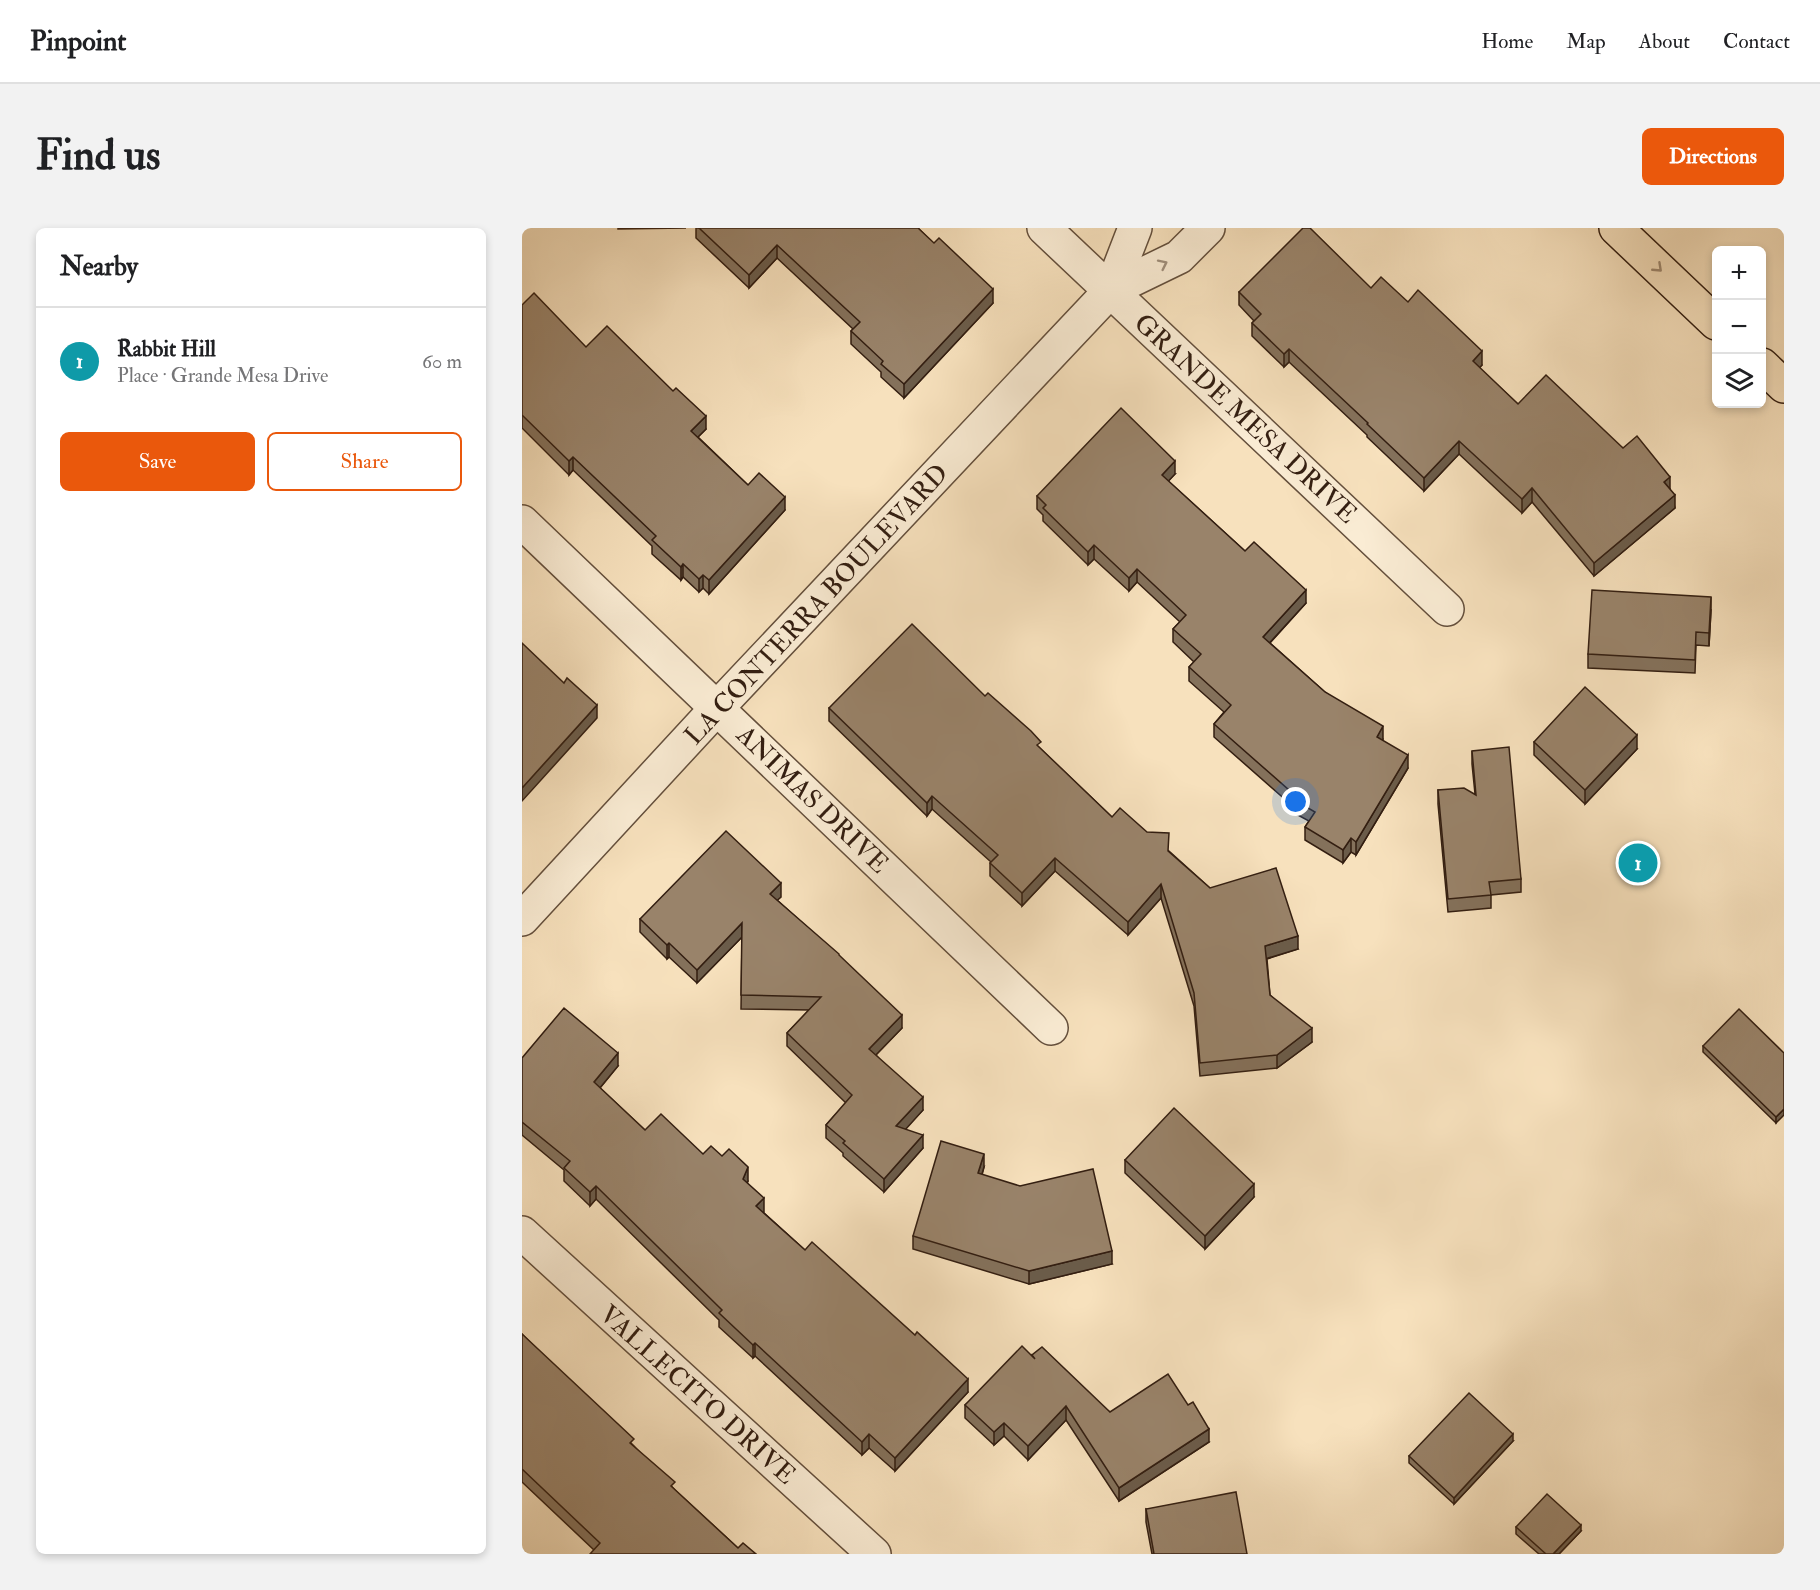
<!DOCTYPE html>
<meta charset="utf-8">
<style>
body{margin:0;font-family:"IM FELL Double Pica",serif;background:#f2f2f2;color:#202124}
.controls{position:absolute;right:18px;top:18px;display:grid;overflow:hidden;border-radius:9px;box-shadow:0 3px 9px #0003}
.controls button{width:54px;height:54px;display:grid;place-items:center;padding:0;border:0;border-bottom:2px solid #e0e0e0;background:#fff;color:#202124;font:30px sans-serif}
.you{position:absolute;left:774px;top:574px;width:21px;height:21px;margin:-15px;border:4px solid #fff;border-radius:50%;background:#1a73e8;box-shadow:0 0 0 9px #1a73e833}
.badge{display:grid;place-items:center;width:39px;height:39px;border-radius:50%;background:#ea580c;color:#fff;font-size:20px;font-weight:700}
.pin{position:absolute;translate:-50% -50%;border:3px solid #fff;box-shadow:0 2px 6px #0006}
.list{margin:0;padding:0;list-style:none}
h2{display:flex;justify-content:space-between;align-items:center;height:78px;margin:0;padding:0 24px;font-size:26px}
h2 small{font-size:20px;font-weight:400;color:#757577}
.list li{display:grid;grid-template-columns:39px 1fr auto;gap:18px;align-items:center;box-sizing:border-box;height:108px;padding:0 24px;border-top:2px solid #e0e0e0}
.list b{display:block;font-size:22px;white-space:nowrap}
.list p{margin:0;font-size:20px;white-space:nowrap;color:#757577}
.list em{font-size:20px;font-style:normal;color:#757577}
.actions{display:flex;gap:12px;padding:18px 24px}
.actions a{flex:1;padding:14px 0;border:2px solid #ea580c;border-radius:9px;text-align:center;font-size:21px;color:#ea580c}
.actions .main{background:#ea580c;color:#fff}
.icon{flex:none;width:33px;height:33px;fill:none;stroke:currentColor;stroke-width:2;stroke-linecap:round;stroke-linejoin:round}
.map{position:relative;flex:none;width:1262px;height:1326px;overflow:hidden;border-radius:9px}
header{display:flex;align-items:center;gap:36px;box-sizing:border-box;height:84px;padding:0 30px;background:#fff;border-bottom:2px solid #e0e0e0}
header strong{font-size:28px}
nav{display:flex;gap:33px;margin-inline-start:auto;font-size:21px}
.intro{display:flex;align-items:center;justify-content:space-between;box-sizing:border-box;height:144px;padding:0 36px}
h1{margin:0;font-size:42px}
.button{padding:15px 27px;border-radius:9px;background:#ea580c;color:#fff;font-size:21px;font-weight:700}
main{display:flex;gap:36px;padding:0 36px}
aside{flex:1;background:#fff;border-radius:9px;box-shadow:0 3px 9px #0003}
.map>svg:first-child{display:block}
</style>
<header>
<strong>Pinpoint</strong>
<nav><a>Home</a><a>Map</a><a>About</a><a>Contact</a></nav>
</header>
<div class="intro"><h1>Find us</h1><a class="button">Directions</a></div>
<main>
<aside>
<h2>Nearby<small></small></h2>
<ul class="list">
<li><span class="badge" style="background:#0f9aa8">1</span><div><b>Rabbit Hill</b><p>Place · Grande Mesa Drive</p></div><em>60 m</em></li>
</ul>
<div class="actions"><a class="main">Save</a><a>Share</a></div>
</aside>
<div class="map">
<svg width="1262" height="1326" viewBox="0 0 1262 1326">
<rect width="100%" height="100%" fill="#f7e1bd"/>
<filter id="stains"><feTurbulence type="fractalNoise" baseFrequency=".00333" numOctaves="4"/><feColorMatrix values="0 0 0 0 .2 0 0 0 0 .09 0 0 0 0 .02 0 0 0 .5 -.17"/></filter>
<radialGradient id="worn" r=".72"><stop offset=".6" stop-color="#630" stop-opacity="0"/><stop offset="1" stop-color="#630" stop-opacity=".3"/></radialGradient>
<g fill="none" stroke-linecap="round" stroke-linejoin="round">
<g stroke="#644f3c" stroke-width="36">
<g id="minor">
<path d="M522,0l403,381"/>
<path d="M589,62l24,-62"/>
<path d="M0,294l529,506"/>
<path d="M0,691l195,-211 394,-418 68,-33 29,-29"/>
<path d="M0,1005l352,321"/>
</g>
</g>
<g stroke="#331e11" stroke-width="36">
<g id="major">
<path d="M1094,0l100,95"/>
<path d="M1240,137l22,21"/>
</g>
</g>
<use href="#minor" stroke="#faecd4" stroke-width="33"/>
<use href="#major" stroke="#f7e1bd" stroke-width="33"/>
</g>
<g fill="#84715b" stroke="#331e11" stroke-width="1.5">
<path d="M96,0h68l-68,1z"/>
<path d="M174,0h222l75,75 -89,95 -23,-21v-5l-30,-28v-13l2,-2 -76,-71 -28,30 -53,-50z"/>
<path d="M849,60l37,14 74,63 -3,3 39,36 105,44 47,41 5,19 -81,68 -62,-74 -10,11 -63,-59 -35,37 -57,-54v-2l-78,-73 -5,5 -32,-31v-13l2,-2 -15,-16v-13z"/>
<path d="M0,77l184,124 -8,8 50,48 37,25 -76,84 -6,-6 -4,4 -16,-15 -2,3 -29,-26v-8l-79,-76 -4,5 -47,-47z"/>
<path d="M653,246l-7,7 77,70 61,52 -36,40 55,49 58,47 -1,1 26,28 -52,87 -5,-3 -8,11 -38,-23v-13l4,-6 -13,-7v-5l-82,-72v-13l10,-12 -35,-31v-14l5,-5 -21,-20v-13l7,-7 -43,-40 -8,9 -35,-32 -6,6 -45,-44v-6l-6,-6v-13z"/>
<path d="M1189,382l-2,36 -13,-1 -1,28 -107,-5v-14z"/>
<path d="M463,468l127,121 57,34 41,37 88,61 -31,10 3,36 42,47 -35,26 -77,8 -6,-70 -33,-108 -33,37 -73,-64 -33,35 -32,-30v-13l1,-1 -59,-53 -5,7 -98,-95v-13z"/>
<path d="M1012,514l103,7 -52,55 -51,-49z"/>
<path d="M950,523l49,128v13l-30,3v13l-43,4 -10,-108v-14l37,4 -3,-30z"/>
<path d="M259,669l-4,3 62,56 63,72 -26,27 47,55 -18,19 18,19 -39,44 -41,-36v-3l-17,-15v-13l20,-22 -59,-57v-13l22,-23 -68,-1 1,-72 -45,46 -28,-26 -2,2 -27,-27v-13z"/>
<path d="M1181,818l81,7 -8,70 -73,-71z"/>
<path d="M0,830l96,8 -18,22 45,42 58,24 45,27 -1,2 16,29 42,38 163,142 -73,79 -26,-23 -7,7 -107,-99 -2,2 -34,-31v-7l-123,-121 -6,7 -26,-25v-11l-42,-35z"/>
<path d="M603,932l129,37 -49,52 -80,-76z"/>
<path d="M462,939l-2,8 130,89 -83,20 -116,-35v-13z"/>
<path d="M0,1106l112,112 41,44 63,58 18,6 -162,-4 -72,-68z"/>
<path d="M510,1127l78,57 99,30 -90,59 -53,-81 -38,40 -24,-24 -10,9 -29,-27v-13l67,-49z"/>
<path d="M991,1213l-59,63 -45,-41v-7z"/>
<path d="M624,1281l101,45h-95l-6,-32z"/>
<path d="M994,1299l65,4 -22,23h-20l-23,-20z"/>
</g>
<g fill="#6b5c4a" stroke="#331e11" stroke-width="1.5">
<path d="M255,17v13l-28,30v-13z"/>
<path d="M471,61v14l-89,95v-14z"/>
<path d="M767,121v13l-5,5v-13z"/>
<path d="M960,123v14l-9,10v-14z"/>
<path d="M184,188v13l-15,15v-13z"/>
<path d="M937,213v13l-35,37v-13z"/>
<path d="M51,229v13l-4,5v-14z"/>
<path d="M653,233v13l-13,14v-13z"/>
<path d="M1148,249v13l-6,-8z"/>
<path d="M1010,260v14l-10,11v-14z"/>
<path d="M1153,267v13l-81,68v-13z"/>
<path d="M263,269v13l-76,84v-14z"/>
<path d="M572,317v14l-6,6v-13z"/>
<path d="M161,336v13l-2,3v-13z"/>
<path d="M615,341v13l-8,9v-13z"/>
<path d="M181,347v13l-4,4v-13z"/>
<path d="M784,362v13l-43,47v-13z"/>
<path d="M1189,369v13l-2,36v-13z"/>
<path d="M75,477v13l-75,83v-13z"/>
<path d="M861,498v13l-6,11v-13z"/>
<path d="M1115,507v14l-52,55v-14z"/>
<path d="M886,527v13l-52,87v-13z"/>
<path d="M410,568v13l-5,7v-13z"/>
<path d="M829,610v14l-8,11v-13z"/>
<path d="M533,630v13l-33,35v-13z"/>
<path d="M259,655v14l-11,10v-13z"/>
<path d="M639,656v14l-33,37v-13z"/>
<path d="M220,695v14l-45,46v-13z"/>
<path d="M776,708v13l-33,10v-13z"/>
<path d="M147,715v14l-2,2v-14z"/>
<path d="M380,787v13l-33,34v-13z"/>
<path d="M790,800v14l-35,26v-13z"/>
<path d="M96,825v13l-24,29v-13z"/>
<path d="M401,869v13l-27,30v-14z"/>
<path d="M1262,881v6l-8,8v-6z"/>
<path d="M401,907v13l-39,44v-13z"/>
<path d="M462,926v13l-6,20v-14z"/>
<path d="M226,939v14l-5,12v-14z"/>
<path d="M732,956v13l-49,52v-13z"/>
<path d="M74,958v13l-6,7v-14z"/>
<path d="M242,970v14l-8,7v-13z"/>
<path d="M590,1023v13l-83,20v-13z"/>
<path d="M233,1115v13l-2,2v-13z"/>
<path d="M446,1151v13l-73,79v-13z"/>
<path d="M544,1178v14l-38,40v-14z"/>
<path d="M482,1195v13l-10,9v-13z"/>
<path d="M687,1201v13l-90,59v-13z"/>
<path d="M347,1206v14l-7,7v-13z"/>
<path d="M991,1206v7l-59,63v-6z"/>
<path d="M1059,1297v6l-22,23h-6z"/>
</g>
<g fill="#99836a" stroke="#331e11" stroke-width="1.5">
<path d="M177,0h219l16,15 5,-5 54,51 -89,95 -23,-20 2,-3 -32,-30 9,-9 -83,-77 -28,30z"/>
<path d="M781,0h7l61,60 10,-11 27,25 10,-12 64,61 -9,10 45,43 28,-29 77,73 14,-12 33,41 -6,5 11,13 -81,68 -62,-75 -10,11 -63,-58 -35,37 -57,-54 1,-1 -79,-74 -5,5 -32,-31 9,-9 -22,-22z"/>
<path d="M12,65l52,54 21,-21 66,65 3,-3 30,28 -15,15 57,54 11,-12 26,24 -76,83 -6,-5 -4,4 -16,-15 -2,3 -29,-27 4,-4 -83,-79 -4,4 -47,-46v-110z"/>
<path d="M599,180l54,53 -13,14 83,76 9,-9 52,48 -43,47 62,55 58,34 -6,11 31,18 -52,87 -5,-4 -8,12 -38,-23 10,-15 -19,-11 2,-3 -84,-74 17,-19 -42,-38 12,-13 -28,-25 13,-14 -49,-46 -8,9 -35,-33 -6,7 -45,-44 3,-3 -9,-9z"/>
<path d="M1070,362l119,7 -2,36 -13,-1 -1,28 -107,-6z"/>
<path d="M390,396l73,72 3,-3 43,38 10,11 -4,3 75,72 8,-9 27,24 22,1 -1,18 42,37 66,-20 22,68 -33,10 5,49 42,33 -35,27 -77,8 -6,-70 -33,-109 -33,38 -73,-64 -33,35 -32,-30 8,-8 -66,-59 -5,7 -98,-95z"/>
<path d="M0,415l42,40 3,-5 30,27 -75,83z"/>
<path d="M1063,459l52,48 -52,55 -51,-48z"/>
<path d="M987,519l12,132 -32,3 2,13 -43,4 -10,-109 26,-2 12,7 -4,-44z"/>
<path d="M204,603l55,52 -11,11 69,60v1l63,60 -33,34 54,48 -27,29 27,9 -39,44 -41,-36 2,-2 -19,-16 26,-30 -65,-62 34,-36 -80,-2 1,-72 -45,47 -28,-27 -2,2 -27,-26z"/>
<path d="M42,780l54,45 -24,29 51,48 16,-16 42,40 8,-8 11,10 7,-7 19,18 -5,12 21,19 -8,8 49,44 7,-8 103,93 2,-3 51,47 -73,79 -26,-24 -7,8 -107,-99 -2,2 -34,-32 3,-3 -126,-124 -6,6 -26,-24 6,-7 -48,-39v-64z"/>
<path d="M1217,781l45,44v56l-8,8 -73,-71z"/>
<path d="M652,880l80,76 -49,52 -80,-76z"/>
<path d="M419,913l43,13 -6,19 42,13 73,-17 19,82 -83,20 -116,-35z"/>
<path d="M0,1106l112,105 -4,4 45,39 -4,4 67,62 5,-5 13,11h-166l10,-11 -78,-74z"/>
<path d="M500,1118l13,13 -3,-4 10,-8 68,65 58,-38 20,31 5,-3 16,27 -90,59 -53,-82 -38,40 -24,-23 -10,9 -29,-27z"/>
<path d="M947,1165l44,41 -59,64 -45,-42z"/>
<path d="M714,1264l11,62h-93l-8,-45z"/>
<path d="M1025,1266l34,31 -28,29h-7l-30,-27z"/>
</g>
<defs><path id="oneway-chevron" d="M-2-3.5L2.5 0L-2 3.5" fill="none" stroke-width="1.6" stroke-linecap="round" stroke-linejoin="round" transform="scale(1.5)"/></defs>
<use stroke="#a08f7c" href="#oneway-chevron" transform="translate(641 36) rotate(-26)"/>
<use stroke="#9f8970" href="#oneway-chevron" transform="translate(1136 40) rotate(43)"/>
<g text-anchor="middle" stroke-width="5" stroke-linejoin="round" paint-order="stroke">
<g font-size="26" fill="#331e11" stroke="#faecd4">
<text transform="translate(724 190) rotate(43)" y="9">GRANDE MESA DRIVE</text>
<text transform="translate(294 376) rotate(-47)" y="9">LA CONTERRA BOULEVARD</text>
<text transform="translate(291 571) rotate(44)" y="9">ANIMAS DRIVE</text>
<text transform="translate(176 1166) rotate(42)" y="9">VALLECITO DRIVE</text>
</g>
</g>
<rect width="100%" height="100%" filter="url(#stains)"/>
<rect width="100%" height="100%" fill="url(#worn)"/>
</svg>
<div class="controls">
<button>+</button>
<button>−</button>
<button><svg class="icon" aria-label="layers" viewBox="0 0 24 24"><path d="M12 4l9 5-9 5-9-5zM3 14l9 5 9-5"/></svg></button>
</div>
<div class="you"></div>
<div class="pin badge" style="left:1116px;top:635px;background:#0f9aa8">1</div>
</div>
</main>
